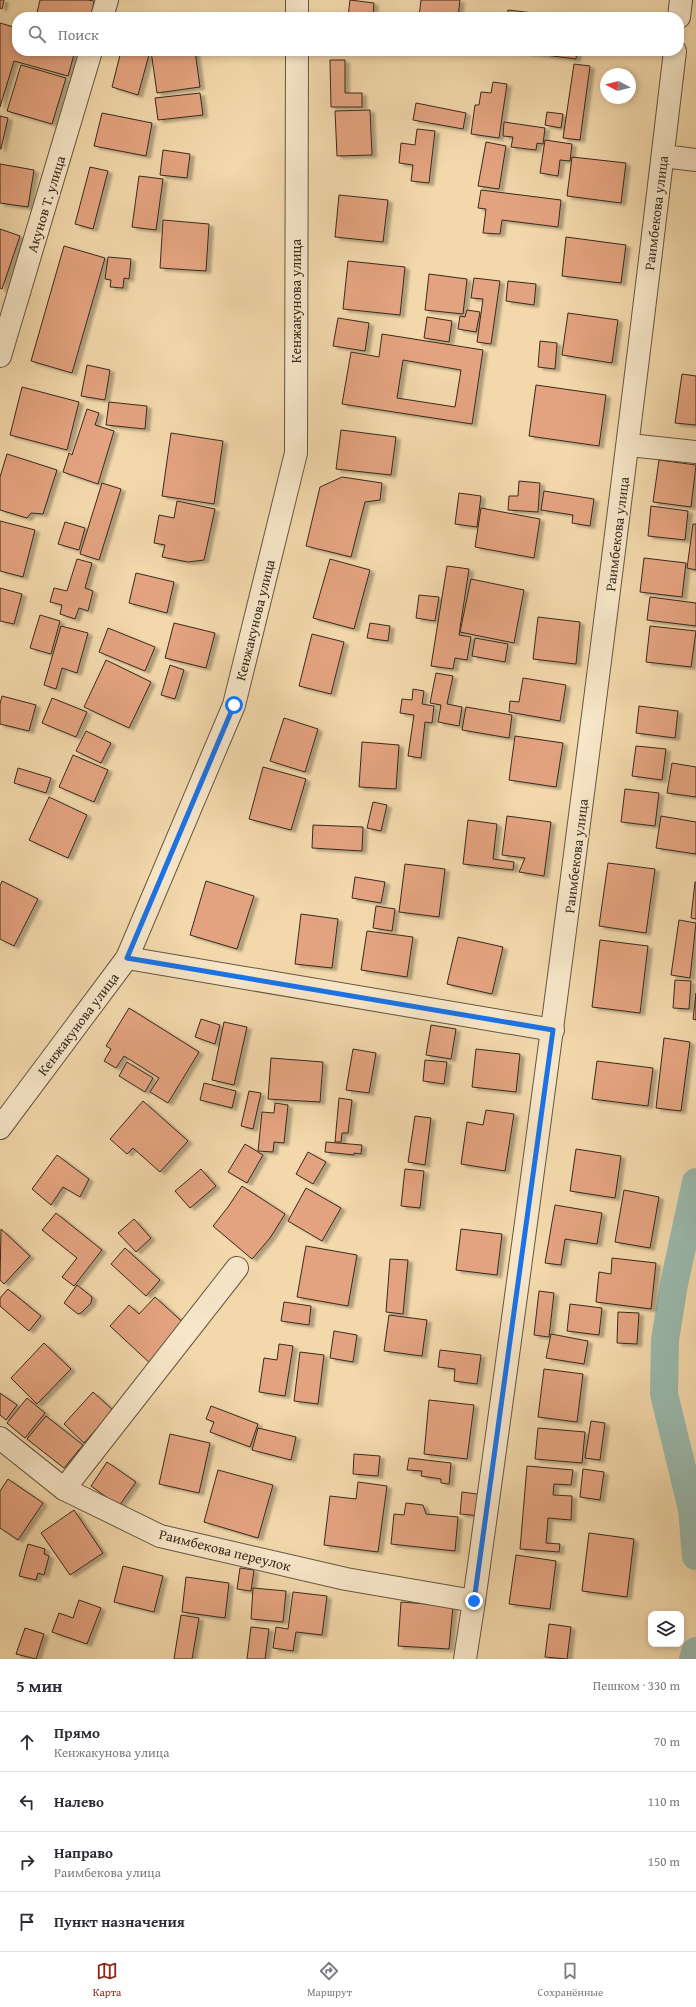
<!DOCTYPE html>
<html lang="ru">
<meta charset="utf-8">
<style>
body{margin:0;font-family:"Gentium Book Plus",serif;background:#f7f7f7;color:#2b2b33}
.controls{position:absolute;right:12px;bottom:12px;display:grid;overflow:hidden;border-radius:8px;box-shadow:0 2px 6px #0003}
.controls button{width:36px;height:36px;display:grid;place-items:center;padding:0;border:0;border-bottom:1px solid #e1e1e2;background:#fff;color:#2b2b33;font:20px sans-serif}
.compass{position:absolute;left:600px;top:68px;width:36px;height:36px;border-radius:50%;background:#fff;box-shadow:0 2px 6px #0003;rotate:277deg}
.stop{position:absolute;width:12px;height:12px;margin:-9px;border:3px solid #1a73e8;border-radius:50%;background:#fff}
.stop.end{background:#1a73e8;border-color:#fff;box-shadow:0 1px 4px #0008}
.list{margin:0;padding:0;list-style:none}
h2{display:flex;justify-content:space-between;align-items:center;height:52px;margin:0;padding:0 16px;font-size:17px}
h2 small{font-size:13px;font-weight:400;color:#7c7c81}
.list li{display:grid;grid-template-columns:26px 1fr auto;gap:12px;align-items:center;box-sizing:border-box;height:60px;padding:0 16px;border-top:1px solid #e1e1e2}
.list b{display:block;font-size:15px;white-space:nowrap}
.list p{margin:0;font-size:13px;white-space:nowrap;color:#7c7c81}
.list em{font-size:13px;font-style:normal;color:#7c7c81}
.icon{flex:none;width:22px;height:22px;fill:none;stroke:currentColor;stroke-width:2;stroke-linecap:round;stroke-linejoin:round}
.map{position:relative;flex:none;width:696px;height:1659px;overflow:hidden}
.search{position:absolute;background:#fff;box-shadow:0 2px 6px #0003;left:12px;right:12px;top:12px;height:44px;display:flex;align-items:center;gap:10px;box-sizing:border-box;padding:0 14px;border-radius:16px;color:#7c7c81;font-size:15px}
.sheet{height:292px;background:#fff}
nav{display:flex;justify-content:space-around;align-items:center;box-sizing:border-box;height:56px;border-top:1px solid #e1e1e2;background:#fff;font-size:11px;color:#7c7c81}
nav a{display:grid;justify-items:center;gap:2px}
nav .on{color:#8f2418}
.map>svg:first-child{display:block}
</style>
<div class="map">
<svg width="696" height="1659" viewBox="0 0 696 1659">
<defs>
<filter id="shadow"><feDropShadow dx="4.5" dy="2.5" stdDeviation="1" flood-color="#0004"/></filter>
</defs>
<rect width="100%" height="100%" fill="#f2d8ab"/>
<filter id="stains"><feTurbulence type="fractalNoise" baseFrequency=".005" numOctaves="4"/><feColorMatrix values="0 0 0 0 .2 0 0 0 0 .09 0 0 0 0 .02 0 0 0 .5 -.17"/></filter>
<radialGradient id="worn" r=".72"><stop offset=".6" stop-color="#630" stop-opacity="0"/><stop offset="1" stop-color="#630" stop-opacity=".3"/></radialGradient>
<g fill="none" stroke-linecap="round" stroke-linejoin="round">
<g stroke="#9bb9ad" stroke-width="28">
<path d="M696,1182l-22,102 -9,56 -1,54 28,115 4,47"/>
<path d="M693,1659l3,-8"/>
</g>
</g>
<g fill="#e4a380" stroke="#382a1c" fill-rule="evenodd" filter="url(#shadow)">
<path d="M0,0h4l-2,9 -2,-1z"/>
<path d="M40,0h48l6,1 -3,16h-55z"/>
<path d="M350,0l24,3 -1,14h-25z"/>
<path d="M421,0h39l-2,17h-39z"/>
<path d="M508,10l60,7h-61z"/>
<path d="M0,23l17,5v23h58l-7,25 -54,-15 -14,46z"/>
<path d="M121,51h12l16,4 -11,40 -26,-8z"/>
<path d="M151,51h44l5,36 -43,6z"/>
<path d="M513,51h64l-1,8z"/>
<path d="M330,60h15v33h17v14h-31z"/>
<path d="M574,64l16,2 -10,74 -17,-2z"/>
<path d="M21,65l45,13 -14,46 -45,-13z"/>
<path d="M493,82l14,2 -8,54 -28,-4 4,-29h4l2,-13 10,1z"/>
<path d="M200,93l3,22 -45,5 -3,-22z"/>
<path d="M416,103l50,10 -3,16 -50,-9z"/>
<path d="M370,110l2,45 -35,1 -2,-45z"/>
<path d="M547,112l16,2 -2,14 -16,-3z"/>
<path d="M102,113l50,10 -6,33 -52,-10z"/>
<path d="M0,116l8,2 -7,31h-1z"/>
<path d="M504,122l41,6 -2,16 -6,-1 -1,7 -25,-3 2,-10 -10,-1z"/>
<path d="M417,129l18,2 -6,52 -18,-2 2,-16 -14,-2 2,-20 14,2z"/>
<path d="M545,140l27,4 -2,17 -10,-1 -2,16 -18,-3z"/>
<path d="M486,142l20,4 -7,43 -21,-3z"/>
<path d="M163,150l27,4 -3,24 -27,-3z"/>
<path d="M572,157l54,6 -5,40 -54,-7z"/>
<path d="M0,164l34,6 -6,37 -28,-4z"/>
<path d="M90,167l18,4 -15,58 -18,-5z"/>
<path d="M139,176l24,3 -7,51 -24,-3z"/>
<path d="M481,190l80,10 -3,27 -56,-7 -2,14 -17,-1 3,-24 -8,-1z"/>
<path d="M339,195l49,5 -5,42 -48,-5z"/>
<path d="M163,220l46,4 -3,47 -46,-3z"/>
<path d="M0,229l20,7 -18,53 -2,-1z"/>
<path d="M566,237l60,8 -5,38 -59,-7z"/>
<path d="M64,246l41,12 -33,115 -41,-12z"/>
<path d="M108,257l23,2 -2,20 -5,-1 -1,10 -13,-1 1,-7 -6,-1z"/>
<path d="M348,261l57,6 -5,48 -57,-6z"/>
<path d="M429,274l38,5 -4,35 -38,-4z"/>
<path d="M474,278l26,3 -9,63 -14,-2 6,-43 -12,-1z"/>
<path d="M508,281l28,3 -2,21 -28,-4z"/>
<path d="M467,310l13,2 -4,20 -18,-3 2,-13 5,1z"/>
<path d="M568,313l50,7 -6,43 -50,-8z"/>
<path d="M427,317l25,4 -3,21 -25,-4z"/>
<path d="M338,318l31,5 -4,28 -32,-5z"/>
<path d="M382,334l101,16 -11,74 -130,-20 9,-52 28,5zM403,360l58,10 -6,37 -58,-9z"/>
<path d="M540,341l17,2 -2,26 -17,-2z"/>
<path d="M87,365l23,5 -5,30 -24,-4z"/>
<path d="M682,374l14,2v49l-21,-2z"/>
<path d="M536,385l70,10 -7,51 -70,-10z"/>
<path d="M22,387l57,15 -12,48 -57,-15z"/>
<path d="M109,402l38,4 -2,23 -39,-4z"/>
<path d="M87,409l12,4 -4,12 19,6 -16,53 -35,-12 6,-19 3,2z"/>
<path d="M341,430l55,7 -5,38 -55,-6z"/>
<path d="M171,433l52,8 -9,63 -52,-8z"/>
<path d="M7,454l50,16 -14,44 -12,-1 -4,5 -27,-8v-33z"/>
<path d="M659,460l37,5 -5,42 -38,-5z"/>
<path d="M342,477l40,6 -2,17 -15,2 -14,55 -45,-11 14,-59z"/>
<path d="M519,481l21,2 -2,29 -30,-2 1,-14h9z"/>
<path d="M102,483l19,6 -22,71 -19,-6z"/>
<path d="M544,491l50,8 -4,27 -18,-3 1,-8 -32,-5z"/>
<path d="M459,493l22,3 -4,31 -22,-3z"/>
<path d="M177,501l38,8 -11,51 -16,2 -26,-5 3,-12 -11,-2 5,-28 15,3z"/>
<path d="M651,506l37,5 -3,29 -37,-4z"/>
<path d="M481,508l59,11 -6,39 -59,-11z"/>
<path d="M0,521l35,9 -12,47 -23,-6z"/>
<path d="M65,522l20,6 -6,22 -21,-6z"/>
<path d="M693,524h3v46l-9,-2z"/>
<path d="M644,558l42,5 -4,34 -42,-5z"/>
<path d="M77,559l15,4 -7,25 8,3 -5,20 -9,-3 -4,11 -15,-5 2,-9 -12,-3 4,-14 13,3z"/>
<path d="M330,559l40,11 -16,59 -41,-11z"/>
<path d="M447,566l22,3 -10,66 12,2 -4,23 -12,-2 -2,11 -22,-3z"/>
<path d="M136,573l38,9 -7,31 -38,-10z"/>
<path d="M471,579l53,11 -10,53 -54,-11z"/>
<path d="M0,588l22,6 -8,30 -14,-3z"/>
<path d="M419,595l20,2 -4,24 -19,-3z"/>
<path d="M650,597l46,6v23l-49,-6z"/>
<path d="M40,615l20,6 -9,33 -21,-6z"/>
<path d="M538,617l42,5 -4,42 -43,-5z"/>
<path d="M174,623l41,10 -9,35 -41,-10z"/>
<path d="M370,623l20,3 -2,15 -21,-3z"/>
<path d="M61,626l27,7 -11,40 -15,-5 -6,21 -12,-4z"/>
<path d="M650,626l46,5 -5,36 -45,-5z"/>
<path d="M108,628l47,19 -10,24 -46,-19z"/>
<path d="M312,634l32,8 -13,52 -32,-8z"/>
<path d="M475,638l33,6 -3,18 -33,-6z"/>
<path d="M106,660l45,22 -22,46 -45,-21z"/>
<path d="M170,665l14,5 -9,29 -14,-4z"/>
<path d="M436,673l17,3 -6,28 15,3 -3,19 -21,-4 3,-17 -11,-2z"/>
<path d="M523,678l43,7 -6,36 -51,-9 1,-11 9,1z"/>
<path d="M413,689l11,2 -2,13 12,2 -2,17 -7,-1 -4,36 -13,-2 6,-41 -14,-2 2,-14 10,1z"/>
<path d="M2,696l34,9 -7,26 -29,-7v-20z"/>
<path d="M52,698l35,14 -11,25 -34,-14z"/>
<path d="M639,706l39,5 -3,27 -39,-5z"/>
<path d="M466,707l46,8 -3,23 -47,-8z"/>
<path d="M284,718l34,11 -13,43 -35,-11z"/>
<path d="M86,731l25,12 -10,20 -25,-12z"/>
<path d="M515,736l48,7 -7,44 -47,-7z"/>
<path d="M362,742l37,3 -3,44 -37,-2z"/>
<path d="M636,746l30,3 -4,31 -30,-4z"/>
<path d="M73,755l35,15 -14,32 -35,-15z"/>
<path d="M672,763l24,4v30l-29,-4z"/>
<path d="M263,767l43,12 -15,51 -42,-11z"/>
<path d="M18,768l33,10 -5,15 -32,-10z"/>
<path d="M625,789l34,4 -4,33 -34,-4z"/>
<path d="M49,797l38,18 -19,43 -39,-18z"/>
<path d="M373,802l14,3 -6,26 -14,-3z"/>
<path d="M507,816l44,6 -7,54 -25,-4 6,-14 -23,-3z"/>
<path d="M661,816l35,6v32l-40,-6z"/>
<path d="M468,820l29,4 -4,35 21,3 -1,8 -50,-6z"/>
<path d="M313,825l50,2 -1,24 -50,-3z"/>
<path d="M608,863l47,6 -9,64 -47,-7z"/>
<path d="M405,864l40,5 -6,48 -40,-5z"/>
<path d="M355,877l30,5 -4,21 -29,-5z"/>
<path d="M2,881l36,18 -24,47 -14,-7v-53z"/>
<path d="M206,881l48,15 -17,53 -47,-14z"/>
<path d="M695,882h1v37l-5,-1z"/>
<path d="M376,906l19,3 -3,22 -19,-3z"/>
<path d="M301,914l37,5 -6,49 -37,-4z"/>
<path d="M679,920l17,3 -6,55 -19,-3z"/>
<path d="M367,931l46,6 -6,40 -46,-7z"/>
<path d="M458,937l45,10 -11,47 -45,-10z"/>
<path d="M600,940l48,6 -8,67 -48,-6z"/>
<path d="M675,980l16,1 -2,28 -16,-1z"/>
<path d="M696,993v27l-3,-1z"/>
<path d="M129,1008l70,44 -31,51 -18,-11 9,-14 -35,-22 -8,12 -12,-7 7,-12 -5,-3z"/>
<path d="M201,1019l19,6 -5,19 -20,-7z"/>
<path d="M224,1022l23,5 -13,58 -22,-5z"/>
<path d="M431,1025l25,4 -5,30 -25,-4z"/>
<path d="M664,1038l26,4 -9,69 -25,-3z"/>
<path d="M353,1049l23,4 -7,40 -23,-3z"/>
<path d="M476,1049l44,5 -4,38 -44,-5z"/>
<path d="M271,1058l52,4 -3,40 -52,-3z"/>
<path d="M425,1060l22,2 -3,22 -21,-3z"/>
<path d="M597,1061l56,7 -5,38 -56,-7z"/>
<path d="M127,1062l26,16 -8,14 -26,-16z"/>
<path d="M204,1083l32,8 -4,17 -32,-8z"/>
<path d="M249,1091l12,2 -8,36 -12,-3z"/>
<path d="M339,1098l13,2 -4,33h-6l-1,9h-6z"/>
<path d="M143,1101l45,40 -28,31 -27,-24 -6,6 -17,-15z"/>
<path d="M275,1103l13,2 -4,38 -10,-1 -1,10 -15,-1 4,-39 12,1z"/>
<path d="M486,1110l28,4 -9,57 -44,-7 6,-42 16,3z"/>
<path d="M415,1116l16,2 -6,47 -17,-3z"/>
<path d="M326,1142l36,3 -1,9 -7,-1v2l-29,-3z"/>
<path d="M245,1144l18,11 -16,28 -19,-11z"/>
<path d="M576,1149l45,7 -6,42 -45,-7z"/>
<path d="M308,1152l18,10 -13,22 -17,-10z"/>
<path d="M57,1155l32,24 -9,18 -17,-10 -12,18 -19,-16z"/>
<path d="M201,1169l15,17 -26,22 -15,-17z"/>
<path d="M405,1169l19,2 -4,37 -19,-2z"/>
<path d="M242,1186l43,28 -15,24 -18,21 -39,-33 15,-19z"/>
<path d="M306,1188l35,20 -19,33 -34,-20z"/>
<path d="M624,1190l35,7 -9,51 -35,-6z"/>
<path d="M555,1205l47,8 -5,31 -32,-5 -4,26 -16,-2z"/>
<path d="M56,1213l46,37 -28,36 -12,-9 15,-19 -35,-28z"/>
<path d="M134,1219l17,19 -15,14 -18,-19z"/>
<path d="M1,1229l29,27 -26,28 -4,-4z"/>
<path d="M461,1229l41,5 -5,41 -41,-5z"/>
<path d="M306,1246l51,9 -9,51 -51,-9z"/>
<path d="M125,1248l35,32 -14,16 -35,-32z"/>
<path d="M612,1258l44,5 -5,46 -55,-7 3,-30 12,2z"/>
<path d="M390,1259l18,1 -5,54 -17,-2z"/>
<path d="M77,1285l15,12 -1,6 -10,10 -3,1 -14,-11z"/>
<path d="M8,1289l33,27 -12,15 -29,-25v-8z"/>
<path d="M539,1291l15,2 -5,44 -15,-2z"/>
<path d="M155,1297l32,29 -35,39 -42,-39 19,-21 10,9z"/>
<path d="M284,1302l27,4 -2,19 -28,-4z"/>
<path d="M570,1304l32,4 -3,27 -32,-4z"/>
<path d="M618,1312l21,1 -2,31 -20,-1z"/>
<path d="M389,1315l38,5 -5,36 -38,-5z"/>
<path d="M334,1331l23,4 -4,27 -23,-4z"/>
<path d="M551,1334l37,7 -4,23 -38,-6z"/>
<path d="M44,1343l27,26 -34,35 -26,-26z"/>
<path d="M279,1344l14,2 -8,50 -26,-4 5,-34 13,2z"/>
<path d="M440,1350l41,5 -4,29 -23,-3 1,-12 -17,-2z"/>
<path d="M300,1352l24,3 -6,49 -24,-3z"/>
<path d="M544,1369l39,5 -6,48 -39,-5z"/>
<path d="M93,1392l20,18 -29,33 -20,-19z"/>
<path d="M0,1393l17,12 -11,15 -6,-5z"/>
<path d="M27,1398l18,15 -20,25 -18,-15z"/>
<path d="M429,1400l45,5 -7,54 -43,-5z"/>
<path d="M211,1406l47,18 -8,23 -40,-15 4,-10 -8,-3z"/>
<path d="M46,1416l37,29 -19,23 -37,-29z"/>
<path d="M591,1421l14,2 -5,37 -15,-2z"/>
<path d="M258,1428l38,9 -5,23 -39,-10z"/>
<path d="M538,1428l47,4 -3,31 -47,-4z"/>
<path d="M170,1434l40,9 -11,50 -40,-9z"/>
<path d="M354,1454l26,2 -2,20 -25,-2z"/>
<path d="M409,1458l42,5 -2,21 -8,-1v-4l-20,-3 1,-5 -15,-1z"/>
<path d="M107,1462l29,20 -17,24 -28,-20z"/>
<path d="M527,1466l46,4 -2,15 -17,-1 -1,11 19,1 -1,24 -23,-2 -2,25 14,1 -1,8 -39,-3z"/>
<path d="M583,1469l21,3 -4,28 -20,-3z"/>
<path d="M218,1470l55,15 -15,53 -54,-16z"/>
<path d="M8,1479l35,24 -25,37 -18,-12v-37z"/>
<path d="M358,1482l29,4 -9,66 -54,-7 6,-49 26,3z"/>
<path d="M462,1492l22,3 -2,21 -22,-2z"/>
<path d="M406,1503l17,2 3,9 32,3 -3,34 -64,-7 3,-30 10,1z"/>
<path d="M74,1510l29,43 -33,22 -29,-42z"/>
<path d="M589,1533l45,6 -7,58 -45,-6z"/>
<path d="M28,1544l17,5 -1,5 5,2 -5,19 -6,-2 -2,7 -17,-4z"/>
<path d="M516,1555l40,6 -6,48 -41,-5z"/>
<path d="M123,1566l40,10 -9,36 -40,-10z"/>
<path d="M240,1568l14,2 -3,21 -14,-2z"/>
<path d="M186,1577l43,6 -4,35 -43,-6z"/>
<path d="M253,1588l33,3 -3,31 -32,-3z"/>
<path d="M293,1592l34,4 -5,39 -26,-3 -3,19 -20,-3 3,-21 12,2z"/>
<path d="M79,1600l22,8 -14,36 -35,-12 7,-19 14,5z"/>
<path d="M401,1602l52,4 -4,43 -51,-3z"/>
<path d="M181,1615l18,3 -7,41h-18z"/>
<path d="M549,1624l22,3 -4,32 -22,-2z"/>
<path d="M251,1627l18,2 -4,30h-18z"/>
<path d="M25,1628l19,6 -8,25 -20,-5z"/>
</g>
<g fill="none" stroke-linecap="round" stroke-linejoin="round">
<g stroke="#665640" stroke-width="24">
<g id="minor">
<path d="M102,17l5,-17"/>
<path d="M297,17v-17"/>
<path d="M679,17l2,-17"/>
<path d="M663,156l33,4"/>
<path d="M0,356l91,-305"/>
<path d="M629,445l67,7"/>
<path d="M127,958l426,72"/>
<path d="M0,1128l127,-170 107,-253 62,-252 1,-402"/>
<path d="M0,1438l64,51 96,47 186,43 128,22"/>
<path d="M64,1489l173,-221"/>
<path d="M465,1659l9,-58c72,-516 140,-1032 201,-1550"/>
</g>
</g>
<use href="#minor" stroke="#f7e6c8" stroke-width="22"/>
</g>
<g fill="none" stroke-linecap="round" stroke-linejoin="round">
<path stroke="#1a73e8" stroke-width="5" d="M234,705l-107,253 426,72 -79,571"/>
</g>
<g text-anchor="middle" stroke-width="4" stroke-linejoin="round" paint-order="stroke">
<g font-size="14" fill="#382a1c" stroke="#f7e6c8">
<text transform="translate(46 204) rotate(-73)" y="5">Акунов Т. улица</text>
<text transform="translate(656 213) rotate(-83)" y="5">Раимбекова улица</text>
<text transform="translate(296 301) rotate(-90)" y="5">Кенжакунова улица</text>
<text transform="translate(617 534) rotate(-83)" y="5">Раимбекова улица</text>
<text transform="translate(255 620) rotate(-76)" y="5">Кенжакунова улица</text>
<text transform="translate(576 856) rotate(-83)" y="5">Раимбекова улица</text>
<text transform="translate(78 1024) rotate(-53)" y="5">Кенжакунова улица</text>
<text transform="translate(225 1550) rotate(14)" y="5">Раимбекова переулок</text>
</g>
</g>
<rect width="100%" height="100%" filter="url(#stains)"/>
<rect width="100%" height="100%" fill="url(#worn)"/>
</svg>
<div class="controls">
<button><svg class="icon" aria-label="layers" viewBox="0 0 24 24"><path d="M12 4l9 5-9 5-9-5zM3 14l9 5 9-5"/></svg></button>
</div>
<svg class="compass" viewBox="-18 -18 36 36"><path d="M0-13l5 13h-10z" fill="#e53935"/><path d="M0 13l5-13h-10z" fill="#7c7c81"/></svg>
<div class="stop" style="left:234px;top:705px"></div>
<div class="stop end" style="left:474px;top:1601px"></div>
<div class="search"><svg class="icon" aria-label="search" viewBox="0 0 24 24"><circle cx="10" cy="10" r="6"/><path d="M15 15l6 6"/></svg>Поиск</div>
</div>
<section class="sheet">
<h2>5 мин<small>Пешком · 330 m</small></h2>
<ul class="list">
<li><svg class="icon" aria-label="ahead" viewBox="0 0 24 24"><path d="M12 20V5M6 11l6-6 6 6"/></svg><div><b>Прямо</b><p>Кенжакунова улица</p></div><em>70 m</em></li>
<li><svg class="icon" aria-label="left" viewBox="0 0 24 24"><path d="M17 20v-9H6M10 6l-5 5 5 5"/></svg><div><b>Налево</b></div><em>110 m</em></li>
<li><svg class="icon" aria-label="right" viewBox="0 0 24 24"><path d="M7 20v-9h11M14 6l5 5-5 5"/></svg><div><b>Направо</b><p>Раимбекова улица</p></div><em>150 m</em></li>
<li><svg class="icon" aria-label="arrive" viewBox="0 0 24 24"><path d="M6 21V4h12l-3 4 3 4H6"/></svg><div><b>Пункт назначения</b></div></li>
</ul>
</section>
<nav>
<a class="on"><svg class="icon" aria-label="map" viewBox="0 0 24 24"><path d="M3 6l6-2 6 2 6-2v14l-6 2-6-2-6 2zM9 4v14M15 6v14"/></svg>Карта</a>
<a><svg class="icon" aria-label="directions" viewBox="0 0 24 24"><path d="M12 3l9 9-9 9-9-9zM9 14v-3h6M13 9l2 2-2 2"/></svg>Маршрут</a>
<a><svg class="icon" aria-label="saved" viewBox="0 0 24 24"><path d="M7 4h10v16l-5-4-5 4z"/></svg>Сохранённые</a>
</nav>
